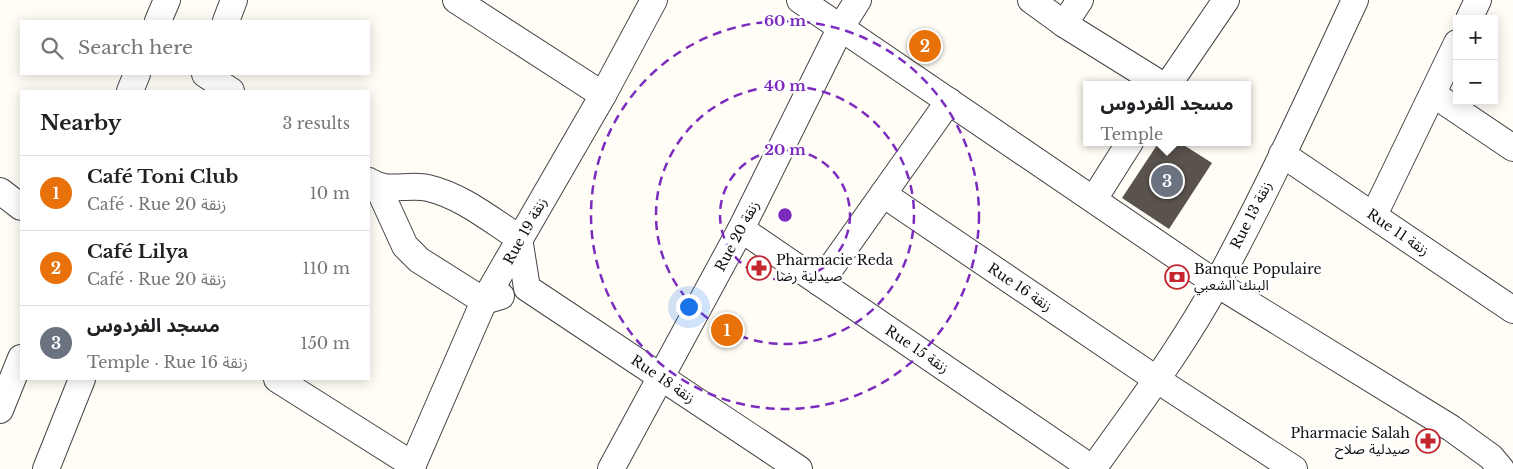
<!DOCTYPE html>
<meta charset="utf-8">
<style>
body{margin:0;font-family:"Libre Baskerville","Noto Sans Arabic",serif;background:#f2f2f2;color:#202124}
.controls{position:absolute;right:15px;top:15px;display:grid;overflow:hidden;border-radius:0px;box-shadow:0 2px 12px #0003}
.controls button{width:45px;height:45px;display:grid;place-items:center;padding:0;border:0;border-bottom:1px solid #e0e0e0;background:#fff;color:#202124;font:25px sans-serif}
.you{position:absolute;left:688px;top:306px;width:18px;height:18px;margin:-12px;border:4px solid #fff;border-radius:50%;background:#1a73e8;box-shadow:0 0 0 8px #1a73e833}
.badge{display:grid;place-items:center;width:32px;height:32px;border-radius:50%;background:#db2777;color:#fff;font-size:16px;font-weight:700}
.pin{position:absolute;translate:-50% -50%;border:2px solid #fff;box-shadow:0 1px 5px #0006}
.popup{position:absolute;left:1083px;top:81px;width:168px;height:65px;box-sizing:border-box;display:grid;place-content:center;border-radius:0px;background:#fff;filter:drop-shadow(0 1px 4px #0005);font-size:16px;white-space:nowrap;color:#757577}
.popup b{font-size:19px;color:#202124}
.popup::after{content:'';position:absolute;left:50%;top:100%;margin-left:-10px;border:10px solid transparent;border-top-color:#fff}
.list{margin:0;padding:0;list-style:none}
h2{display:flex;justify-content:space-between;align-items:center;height:65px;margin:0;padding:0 20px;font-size:21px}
h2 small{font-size:16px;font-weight:400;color:#757577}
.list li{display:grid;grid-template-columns:32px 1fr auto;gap:15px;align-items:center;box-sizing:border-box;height:75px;padding:0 20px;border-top:1px solid #e0e0e0}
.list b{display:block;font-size:19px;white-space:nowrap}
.list p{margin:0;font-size:16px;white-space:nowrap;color:#757577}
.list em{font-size:16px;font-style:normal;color:#757577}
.icon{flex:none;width:28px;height:28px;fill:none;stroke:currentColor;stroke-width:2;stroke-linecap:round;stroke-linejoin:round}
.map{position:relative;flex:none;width:1513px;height:469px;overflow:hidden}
.search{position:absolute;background:#fff;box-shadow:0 2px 12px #0003;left:20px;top:20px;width:350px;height:55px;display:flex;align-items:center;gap:12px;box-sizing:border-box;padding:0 18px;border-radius:0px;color:#757577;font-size:19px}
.panel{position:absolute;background:#fff;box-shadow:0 2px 12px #0003;left:20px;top:90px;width:350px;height:290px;border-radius:0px}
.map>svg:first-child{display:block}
</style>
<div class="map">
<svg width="1513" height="469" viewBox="0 0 1513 469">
<rect width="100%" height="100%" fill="#fffdf5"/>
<path fill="#5a524d" d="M1159,142h20l33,21 -43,66 -47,-31z"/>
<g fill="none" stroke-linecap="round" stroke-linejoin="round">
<g stroke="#444" stroke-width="28">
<g id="minor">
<path d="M456,0l147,95"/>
<path d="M800,0l417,284 234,144 40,29 10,12"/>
<path d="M1031,0l33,24 98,61"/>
<path d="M1469,19l9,-19"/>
<path d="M158,21l9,-21"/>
<path d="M226,21l8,-21"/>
<path d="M1064,24l16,-24"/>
<path d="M205,74l26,17"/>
<path d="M1168,85l58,-85"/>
<path d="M130,91l7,-17"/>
<path d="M1433,94l80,54"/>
<path d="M1282,154l231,156"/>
<path d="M369,181c19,13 39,2 59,7 34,8 63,32 91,50l8,50 272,181"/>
<path d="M378,187l27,59 14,14 65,41 17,-5"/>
<path d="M0,191l21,16"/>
<path d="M883,194l273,185 138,90"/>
<path d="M1094,199l36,-57"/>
<path d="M1374,215l83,-172"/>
<path d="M741,229l352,240"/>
<path d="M820,283l129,-182"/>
<path d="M277,379l136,86"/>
<path d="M0,410l21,-52"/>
<path d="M46,469l36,-90"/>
<path d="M411,469l73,-168 119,-206 51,-95"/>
<path d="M611,469l130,-240 100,-202 17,-27"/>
<path d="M1093,469c43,-61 89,-121 124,-186 50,-92 94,-188 138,-283"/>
</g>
</g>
<use href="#minor" stroke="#fff" stroke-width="26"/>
</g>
<g fill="none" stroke="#7b2cbf" stroke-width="2.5" stroke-dasharray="9 6">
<circle cx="785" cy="215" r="65"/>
<circle cx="785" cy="215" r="129"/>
<circle cx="785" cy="215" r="194"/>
</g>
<defs>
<g id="pharmacy-ring" transform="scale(1.25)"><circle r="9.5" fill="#fff" stroke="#c4262e" stroke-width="1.5"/><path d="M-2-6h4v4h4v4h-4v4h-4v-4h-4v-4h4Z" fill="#c4262e"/></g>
<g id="bank-ring" transform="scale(1.25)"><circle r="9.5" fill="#fff" stroke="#c4262e" stroke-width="1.5"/><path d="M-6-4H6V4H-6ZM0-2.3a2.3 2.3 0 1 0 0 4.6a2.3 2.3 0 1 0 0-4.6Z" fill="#c4262e"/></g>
</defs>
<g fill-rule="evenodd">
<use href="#pharmacy-ring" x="759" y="268"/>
<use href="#bank-ring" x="1177" y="277"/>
<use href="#pharmacy-ring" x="1428" y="441"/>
</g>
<g text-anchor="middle" stroke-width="5" stroke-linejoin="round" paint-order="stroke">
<g font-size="14" fill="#111" stroke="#fff">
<text transform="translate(1251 215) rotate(-63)" y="5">Rue 13 زنقة</text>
<text transform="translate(525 231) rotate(-61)" y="5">Rue 19 زنقة</text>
<text transform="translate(1398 232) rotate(34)" y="5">Rue 11 زنقة</text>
<text transform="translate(737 236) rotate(-62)" y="5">Rue 20 زنقة</text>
<text transform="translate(1020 287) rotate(34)" y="5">Rue 16 زنقة</text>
<text transform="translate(917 349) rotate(34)" y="5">Rue 15 زنقة</text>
<text transform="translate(663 379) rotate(34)" y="5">Rue 18 زنقة</text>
</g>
<g font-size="14" fill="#111" stroke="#fff" text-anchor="start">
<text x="776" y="265">Pharmacie Reda<tspan x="776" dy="16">صيدلية رضا</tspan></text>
<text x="1194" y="274">Banque Populaire<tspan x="1194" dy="16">البنك الشعبي</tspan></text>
<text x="1410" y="438" text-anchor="end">Pharmacie Salah<tspan x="1410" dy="16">صيدلية صلاح</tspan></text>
</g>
</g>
<circle cx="785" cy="215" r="8" fill="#7b2cbf" stroke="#fff" stroke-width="2.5"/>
<g font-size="15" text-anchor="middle" font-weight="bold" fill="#7b2cbf" stroke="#fff" stroke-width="5" stroke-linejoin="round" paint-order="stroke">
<text x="785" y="26">60 m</text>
<text x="785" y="91">40 m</text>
<text x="785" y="155">20 m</text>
</g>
</svg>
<div class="controls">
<button>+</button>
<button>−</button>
</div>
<div class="you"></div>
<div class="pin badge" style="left:727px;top:330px;background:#e8710a">1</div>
<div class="pin badge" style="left:925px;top:46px;background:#e8710a">2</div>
<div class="pin badge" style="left:1167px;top:181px;background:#6b7280">3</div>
<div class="popup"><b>مسجد الفردوس</b>Temple</div>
<div class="search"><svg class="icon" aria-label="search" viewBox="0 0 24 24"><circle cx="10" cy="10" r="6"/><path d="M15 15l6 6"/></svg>Search here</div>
<section class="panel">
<h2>Nearby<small>3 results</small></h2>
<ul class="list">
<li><span class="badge" style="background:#e8710a">1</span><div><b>Café Toni Club</b><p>Café · Rue 20 زنقة</p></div><em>10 m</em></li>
<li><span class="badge" style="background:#e8710a">2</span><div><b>Café Lilya</b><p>Café · Rue 20 زنقة</p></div><em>110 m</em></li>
<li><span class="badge" style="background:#6b7280">3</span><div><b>مسجد الفردوس</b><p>Temple · Rue 16 زنقة</p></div><em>150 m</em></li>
</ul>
</section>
</div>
